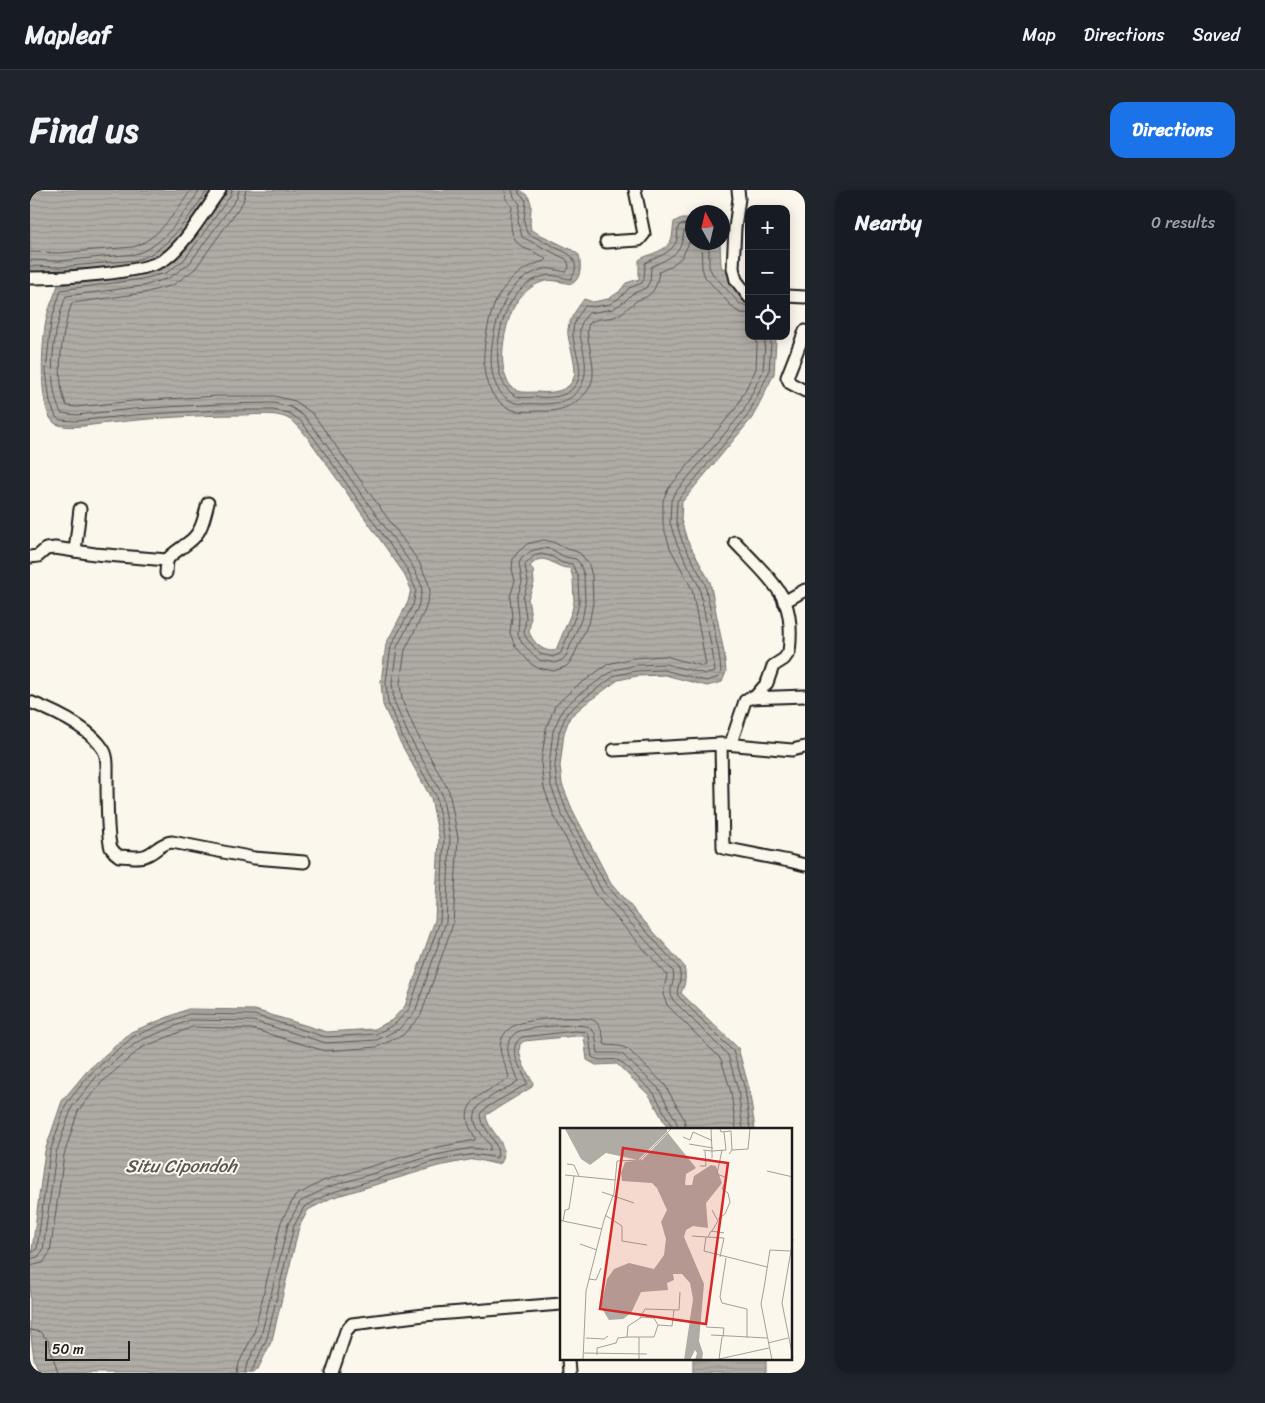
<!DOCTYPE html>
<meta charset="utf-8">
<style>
body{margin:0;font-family:Sriracha,sans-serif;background:#20242c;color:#f1f3f6}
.controls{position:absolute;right:15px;top:15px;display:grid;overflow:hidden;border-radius:10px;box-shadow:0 2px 12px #0003}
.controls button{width:45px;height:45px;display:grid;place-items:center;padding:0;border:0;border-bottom:1px solid #363941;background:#171b24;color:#f1f3f6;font:25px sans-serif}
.compass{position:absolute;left:655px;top:15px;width:45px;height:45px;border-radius:50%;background:#171b24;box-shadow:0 2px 12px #0003;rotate:352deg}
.scale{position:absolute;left:15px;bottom:12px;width:85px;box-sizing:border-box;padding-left:5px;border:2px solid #1c1c1c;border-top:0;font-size:14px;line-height:18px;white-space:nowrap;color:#1c1c1c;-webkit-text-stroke:4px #fbf7ec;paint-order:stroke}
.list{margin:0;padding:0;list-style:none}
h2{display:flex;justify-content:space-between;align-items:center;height:65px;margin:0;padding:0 20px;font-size:21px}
h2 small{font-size:16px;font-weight:400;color:#9ea1a6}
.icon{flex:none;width:28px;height:28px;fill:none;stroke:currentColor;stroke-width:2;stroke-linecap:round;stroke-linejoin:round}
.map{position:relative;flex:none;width:775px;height:1183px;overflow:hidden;border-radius:15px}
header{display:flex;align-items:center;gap:30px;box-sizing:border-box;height:70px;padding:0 25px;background:#171b24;border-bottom:1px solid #363941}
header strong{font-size:24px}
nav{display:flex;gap:28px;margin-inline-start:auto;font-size:18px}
.intro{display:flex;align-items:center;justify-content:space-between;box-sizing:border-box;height:120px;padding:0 30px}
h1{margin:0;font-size:35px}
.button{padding:12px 22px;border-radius:15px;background:#1a73e8;color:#fff;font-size:18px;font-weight:700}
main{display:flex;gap:30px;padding:0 30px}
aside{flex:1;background:#171b24;border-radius:15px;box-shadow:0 2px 12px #0003}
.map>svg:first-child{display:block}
</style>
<header>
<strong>Mapleaf</strong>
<nav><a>Map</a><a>Directions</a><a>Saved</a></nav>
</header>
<div class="intro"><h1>Find us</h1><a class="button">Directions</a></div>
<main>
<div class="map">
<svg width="775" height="1183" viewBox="0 0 775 1183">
<defs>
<pattern id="water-rules" width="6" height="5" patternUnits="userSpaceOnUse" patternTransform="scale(1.25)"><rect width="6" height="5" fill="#afaca5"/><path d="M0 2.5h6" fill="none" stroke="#96938d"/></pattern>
</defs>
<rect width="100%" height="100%" fill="#fbf7ec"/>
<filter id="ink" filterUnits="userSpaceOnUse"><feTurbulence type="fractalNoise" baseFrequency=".02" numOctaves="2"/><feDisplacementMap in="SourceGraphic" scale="10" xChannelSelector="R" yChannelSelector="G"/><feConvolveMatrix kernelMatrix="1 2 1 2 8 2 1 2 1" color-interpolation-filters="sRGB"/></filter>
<g filter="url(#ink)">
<g fill="url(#water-rules)" stroke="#74726e" fill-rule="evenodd">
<path d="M0,0h184c-21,29 -41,65 -77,75l-78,7 -29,-1z"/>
<path d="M199,0h291c19,11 7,22 11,40l41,20 7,5c2,11 3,22 -7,29 -8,-1 -19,-5 -26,-3 -11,2 -21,10 -28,19 -13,17 -27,80 0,91 5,2 14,1 19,1 9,1 21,1 30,-5 18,-13 -1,-42 1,-58 2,-12 9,-20 16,-30l9,3 15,-3 11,-7 7,-9 13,-4v-19c10,-7 29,-8 33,-22 1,-5 1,-11 2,-16l5,-3h13v23l28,1 1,23 28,32v38h25l2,5 -2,33 -22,44 -70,84 -1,18 6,20 23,42 14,71 2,19 -4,10 -15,4 -42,-11 -28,1 -19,4 -33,24 -15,13 -6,16 -4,33 2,18 10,25 39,75 73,82c2,10 2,17 -3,27l57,55 11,40 6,41h-87l-18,-33 -33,-32 -21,1 -9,-5 -3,-24h-8l-52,5 -4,3c-3,14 7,27 13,39l-1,4 -46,28c1,16 26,29 15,48l-5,1 -22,-5 -36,7 -107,32 -23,12 -9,17 -27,113 -14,29 -4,4h-214l-6,-14 -4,-30v-64l15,-114 17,-50 26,-31 43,-38 57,-23 67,1 72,22 48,-3 17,-9 13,-14 30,-86 4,-82 -8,-40 -32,-58 -16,-35 -2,-23 5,-38 22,-42 3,-13 -8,-17 -90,-127c-7,-9 -14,-21 -26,-27 -13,-6 -30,-3 -45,-3 -44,0 -89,3 -133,8 -14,1 -40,7 -53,1 -19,-10 -14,-84 -10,-103 2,-12 8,-24 12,-36l83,-10 22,-6 17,-12zM512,369c11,1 17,10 28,9l3,10 1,24 -2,9 -16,39c-12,4 -23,-8 -27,-18l2,-15 -3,-18 6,-16 -1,-13 -3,-4 7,-6z"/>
<rect x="663" y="1169" width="73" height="14"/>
</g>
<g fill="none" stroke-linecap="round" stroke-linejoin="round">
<g stroke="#575653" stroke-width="1">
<path d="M475,0l1,9 6,8c-2,15 -3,33 12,41 7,3 16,6 22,11l-2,2c-17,5 -29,13 -40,27 -8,9 -12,22 -15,34 -7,29 -12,69 19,86 10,5 24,3 34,3 18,1 35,-6 46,-21 14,-20 -6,-53 1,-66 4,-6 18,-5 25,-7 8,-3 15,-10 21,-15 3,-3 7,-3 11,-5 10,-6 11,-14 13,-25l11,-5 12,-10 10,-20"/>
<path d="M482,0l2,7 6,7 -2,17 4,16 44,22 2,3 1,6 -3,4c-6,-1 -15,-4 -22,-3 -14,3 -29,14 -36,26 -15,25 -31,92 5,107 8,3 19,1 27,2 11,0 27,-1 35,-10 14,-14 11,-32 7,-50 -1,-5 -3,-10 -2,-15 1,-6 4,-11 9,-16l24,-4 12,-8 7,-7 14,-6 4,-7 1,-14c20,-10 30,-12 33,-36l8,-1"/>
<path d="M489,0v4l6,5 1,3 -2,19 3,12 42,21c8,7 8,17 2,25 -8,-1 -18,-5 -26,-3 -12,2 -24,11 -31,21 -16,21 -27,81 0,98 6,4 16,2 23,2 10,1 24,1 33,-6 21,-16 1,-42 3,-61 1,-10 7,-16 12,-24l9,1 16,-3 12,-8 7,-8 13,-5 2,-4 1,-16c11,-6 27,-9 32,-23 1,-5 0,-10 2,-15l13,-2"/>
<path d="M671,52l1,26 3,9 29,32 7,4 8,1"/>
<path d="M679,52v25l3,6 27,30 10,4"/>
<path d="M0,62l29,1 74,-6c26,-8 43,-36 58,-57"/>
<path d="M0,70l29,1 76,-7c30,-8 48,-40 65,-64"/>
<path d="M0,76l30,1 76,-7c33,-9 52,-43 72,-70"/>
<path d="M514,350l9,2 14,7 8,2 6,3 8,11 3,11 1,26 -3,17 -19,43 -6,5 -11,4 -16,-3 -7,-4 -16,-18 -5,-13 2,-16 -2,-20 5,-16 -3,-12 1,-10 4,-6 10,-9z"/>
<path d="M513,358l8,1 14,8 11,2 4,5 4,11 1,28 -2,12 -17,41 -4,4 -7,3 -16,-3 -17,-17 -4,-9 1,-17 -2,-19 5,-16 -3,-19 3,-5 9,-7z"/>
<path d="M512,364l11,3 9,6 10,1 6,13 1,25 -2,10 -16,41 -8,4 -13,-3 -13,-15 -3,-6 2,-16 -3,-19 5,-15 -3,-18 9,-9z"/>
<path d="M706,939l-5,-37 -10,-33 -54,-54 -4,-11 4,-19 -72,-81 -41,-78 -10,-28 -3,-25 5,-34 9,-23 18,-17 35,-25 25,-6 32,-2 29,8 10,2 2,-1 -14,-76 -22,-41 -7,-23v-25l5,-11 68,-81 20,-39 1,-24 -1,-9"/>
<path d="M713,939l-5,-39 -10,-35 -55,-55c-6,-10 3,-18 0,-29l-71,-80 -40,-76 -11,-29 -2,-19 4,-36 10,-22 15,-14 36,-25 22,-5 29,-1 41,10 9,-2 -2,-17 -14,-69 -22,-42 -7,-21 1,-22 3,-7 69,-82 20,-41 2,-27 -1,-8"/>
<path d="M720,939l-5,-40 -12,-38 -55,-55c-3,-8 5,-14 1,-28l-72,-81 -40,-75 -10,-27 -2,-19 4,-34 8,-19 15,-13 34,-25 20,-4 28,-1 42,11 13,-4 2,-6 -2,-17 -14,-70 -23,-43 -6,-20 1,-20 71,-86 21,-43 2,-29 -1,-7"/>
<path d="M0,1062h4l3,-4 13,-96 16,-48 25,-31 43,-37 55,-22 65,1 72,22 50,-3 19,-10 14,-15 31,-88 4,-83 -8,-42 -33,-58 -15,-35 -2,-21 5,-36 22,-41 3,-15 -9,-21 -90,-127 -16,-21 -12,-8 -16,-3h-55l-84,5 -58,6 -16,-1 -4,-3 -6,-15 -4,-31 5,-49 10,-32 81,-11 24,-6 18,-13 47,-65 1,-5"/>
<path d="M0,1069l8,-2 5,-7 13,-97 16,-46 24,-30 41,-35 53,-22 63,1 73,22 51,-3 22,-11 16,-17 31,-90 4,-84 -8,-44 -33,-58 -15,-34 -2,-19 5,-36 21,-40 4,-16 -1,-7 -9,-19 -90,-126 -17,-22 -14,-10 -17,-4 -56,1 -85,5 -56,6 -16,-2c-16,-32 -7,-85 5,-117l77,-10 26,-8 20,-14 48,-66 2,-8"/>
<path d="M0,1076l13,-3 7,-11 14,-97 14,-44 23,-28 40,-35 51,-21 60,2 73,22 52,-4 26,-12 18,-20 32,-91 5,-86 -9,-47 -33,-59 -14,-32 -2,-17 5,-33 20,-40 5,-19 -2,-9 -9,-20 -106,-148 -18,-13 -21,-5h-57l-84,5 -56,6 -10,-1c-13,-25 -5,-77 5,-103l72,-10 29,-8 22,-16 48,-67 3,-12"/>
<path d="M0,1140l10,2 8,8 10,33"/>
<path d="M207,1183l2,-10 15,-30 27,-111 14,-26 30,-16 108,-32 42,-8v-3c-23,-35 10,-43 34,-59 -2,-14 -13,-24 -7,-40 3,-6 8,-11 14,-13 10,-6 69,-11 79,-4 8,6 7,15 10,24l15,1 8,3 37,36 19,34 2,10"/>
<path d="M215,1183l1,-6 15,-31 27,-112 12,-22 28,-15 107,-32 37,-7 18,2v-5c-5,-7 -13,-15 -15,-23 -5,-21 30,-31 43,-41 -2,-13 -14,-25 -9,-40 2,-5 7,-9 11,-10 11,-4 59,-8 69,-4l6,6 3,20h19l5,1 37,35 18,34 1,6"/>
<path d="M221,1183l16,-35 27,-112 10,-19 26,-14 106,-32 38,-7 23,4c4,-17 -16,-28 -16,-44l6,-7 40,-23c-3,-15 -23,-34 -5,-47l53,-6 11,1 3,4 3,21c9,6 19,0 28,4l34,32 17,32 1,4"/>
</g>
<g stroke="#1c1c1c" stroke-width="15">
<g id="street">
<path d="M708,0l1,8 -4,30 -2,40 3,12 13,17"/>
<path d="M576,52l33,-2 5,-6 -9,-44"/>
<path d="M0,88c28,0 114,-4 135,-19 20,-14 40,-49 55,-69"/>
<path d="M756,106l19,1"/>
<path d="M775,141l-18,46 3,6 15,8"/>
<path d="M705,352c15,16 42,41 50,60 6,15 6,34 4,50l-5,7 -11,7 -6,17 -13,15"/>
<path d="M45,361l5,-42"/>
<path d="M0,367l8,-1 8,-7 9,-1 40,6 72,6 -1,13"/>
<path d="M137,370c6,-8 15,-12 22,-18 13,-9 15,-25 19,-39"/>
<path d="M754,412l21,-12"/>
<path d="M0,512c23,9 60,26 73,47 5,7 4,18 4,26 0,14 0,62 4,73 2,3 5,6 8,8 9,0 20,3 28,-1 10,-4 13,-12 25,-13l82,16 50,4"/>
<path d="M701,553l14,-42 4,-3 56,-2"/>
<path d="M695,554l67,6 13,-3"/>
<path d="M584,560l107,-6 2,104 66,13 16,4"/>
<path d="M538,1169l1,14"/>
<path d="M302,1183l14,-42 6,-7 72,-9 137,-11"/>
</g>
</g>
<use href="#street" stroke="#fbf7ec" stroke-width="11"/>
</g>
</g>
<g text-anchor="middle" stroke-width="4" stroke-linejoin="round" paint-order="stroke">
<g font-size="18" font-style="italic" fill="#575653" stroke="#fbf7ec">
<text x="151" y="982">Situ Cipondoh</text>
</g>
</g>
<g transform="translate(530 938)">
<rect width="232" height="232" fill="#fbf7ec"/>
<path d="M5,1h102v3l-29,28 -32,-7 -16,12 -9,-6zM108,5l28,35 -10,6 -1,11h7l2,-9 17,-11 5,1 6,17 -16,20 2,25 -15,-2 -7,4 -2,7 20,47 -5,57 4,12 -1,7h-7l2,-7 -2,-3 -5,10h-6l9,-61 -3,-16 -8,-9h-9l1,6 -7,3 1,7 -27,2 -10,21 -8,6 -14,1 -8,-13 6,-28 7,-10 15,-6 25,6 10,-14 2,-16 -5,-17 6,-12 -10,-22 -5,-5 -30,-2 -1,-8 4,-11 17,-2z" fill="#afaca5"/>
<path fill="none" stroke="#a29f99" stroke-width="1" d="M160,1l1,3 10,-1 1,19 -3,4M123,9l7,3 3,-8 18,8M129,16l24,4M143,22l9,1 -1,-22M172,22l16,-1 2,-20M152,30v-7l14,-1 -2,-18M7,36l7,1 5,11M140,38h6l-1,-15M207,43l26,6M5,47l50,5M42,64l32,11M45,87l17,11v15l25,4M158,91l7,-5 5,-12 -2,-9 -6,-4 5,-11 -10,-4 5,-24M0,92l3,1 2,-11 4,-1 5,-33M3,93l39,8M152,103l6,-10 -6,-11M132,108l14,1 -2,14 63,16M146,109l18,1 -4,19M148,109l3,-6 13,2M233,111l-11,64 11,55M20,116l17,6M166,130l-6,39 2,6 25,6v29M29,151l7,1 5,-12M80,190l5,-9 34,1 1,-18M146,199l18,1 -1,9M151,207l56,3M67,209h27l4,-12M26,210l18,1 4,-3M208,215l20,-5M24,225l63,1M37,227v-7l19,-5 2,-5 9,-1 1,-11 14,-9 12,1 4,7 14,1 2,-16M159,231l50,-11M159,231l3,-22M23,232l3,-69 18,-71 10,-27 3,-32 23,-1 31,-31M79,232v-23M212,232l-11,-56 3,-16 6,-38 20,1"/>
<path fill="#d62828" fill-opacity="0.15" stroke="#d62828" stroke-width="2.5" d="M63,20l105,15 -22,161 -106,-15z"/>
<rect width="232" height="232" fill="none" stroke="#1c1c1c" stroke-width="2.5"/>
</g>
</svg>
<div class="controls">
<button>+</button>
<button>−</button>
<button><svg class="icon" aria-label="locate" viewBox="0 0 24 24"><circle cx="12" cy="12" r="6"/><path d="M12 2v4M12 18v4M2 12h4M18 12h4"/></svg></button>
</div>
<svg class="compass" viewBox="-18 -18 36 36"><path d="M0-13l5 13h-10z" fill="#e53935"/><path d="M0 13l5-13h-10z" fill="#9ea1a6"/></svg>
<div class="scale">50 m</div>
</div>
<aside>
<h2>Nearby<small>0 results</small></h2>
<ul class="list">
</ul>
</aside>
</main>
